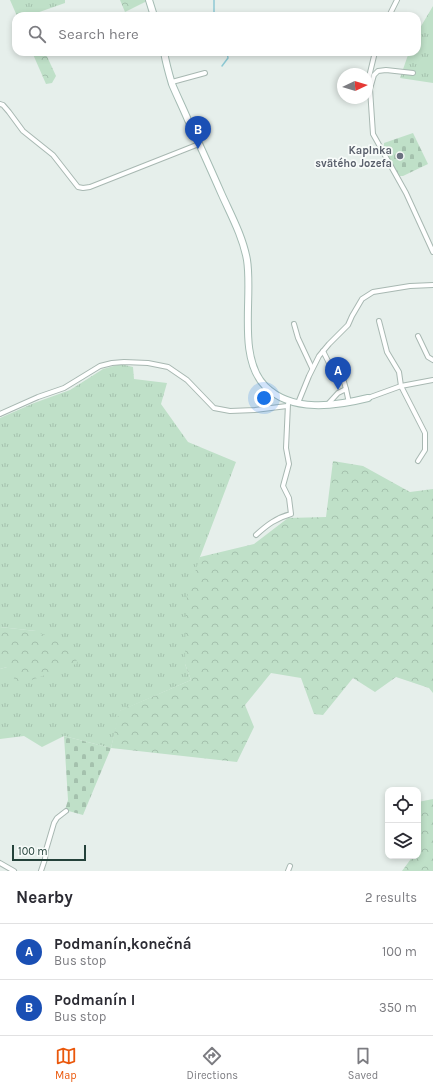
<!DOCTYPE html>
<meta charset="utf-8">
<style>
body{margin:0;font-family:Karla,sans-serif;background:#f2f2f3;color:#2b2b33}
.controls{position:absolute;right:12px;bottom:12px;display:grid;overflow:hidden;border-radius:8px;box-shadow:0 2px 6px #0003}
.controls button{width:36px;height:36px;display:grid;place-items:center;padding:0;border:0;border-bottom:1px solid #e1e1e2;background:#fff;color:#2b2b33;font:20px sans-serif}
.compass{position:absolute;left:337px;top:68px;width:36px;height:36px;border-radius:50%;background:#fff;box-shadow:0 2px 6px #0003;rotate:86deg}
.scale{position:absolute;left:12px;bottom:10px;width:74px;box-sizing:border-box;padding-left:4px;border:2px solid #24423a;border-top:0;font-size:11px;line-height:14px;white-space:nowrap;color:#24423a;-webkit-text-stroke:3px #f7fbf9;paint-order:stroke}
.you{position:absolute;left:264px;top:398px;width:14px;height:14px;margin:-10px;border:3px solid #fff;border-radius:50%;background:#1a73e8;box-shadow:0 0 0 6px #1a73e833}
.badge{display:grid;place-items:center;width:26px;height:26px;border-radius:50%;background:#ea580c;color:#fff;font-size:13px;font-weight:700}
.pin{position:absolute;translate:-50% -33px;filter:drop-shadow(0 1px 2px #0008)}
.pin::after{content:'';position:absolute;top:21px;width:14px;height:12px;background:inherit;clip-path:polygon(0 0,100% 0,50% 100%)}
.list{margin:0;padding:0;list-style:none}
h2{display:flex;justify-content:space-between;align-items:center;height:52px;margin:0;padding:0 16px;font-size:17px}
h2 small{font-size:13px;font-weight:400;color:#7c7c81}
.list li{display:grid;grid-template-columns:26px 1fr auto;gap:12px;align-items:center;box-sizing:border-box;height:56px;padding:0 16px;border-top:1px solid #e1e1e2}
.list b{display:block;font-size:15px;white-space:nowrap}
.list p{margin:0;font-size:13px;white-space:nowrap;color:#7c7c81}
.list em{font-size:13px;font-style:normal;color:#7c7c81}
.icon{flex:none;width:22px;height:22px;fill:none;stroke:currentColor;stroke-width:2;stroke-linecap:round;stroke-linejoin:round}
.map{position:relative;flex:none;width:433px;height:871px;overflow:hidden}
.search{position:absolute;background:#fff;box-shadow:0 2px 6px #0003;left:12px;right:12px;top:12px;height:44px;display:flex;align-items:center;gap:10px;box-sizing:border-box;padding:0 14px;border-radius:12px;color:#7c7c81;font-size:15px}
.sheet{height:164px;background:#fff}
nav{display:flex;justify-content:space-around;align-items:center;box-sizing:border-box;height:56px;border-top:1px solid #e1e1e2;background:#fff;font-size:11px;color:#7c7c81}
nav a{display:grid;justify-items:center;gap:2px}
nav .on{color:#ea580c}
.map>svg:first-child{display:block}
</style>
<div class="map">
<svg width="433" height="871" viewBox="0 0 433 871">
<defs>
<pattern id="grass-tufts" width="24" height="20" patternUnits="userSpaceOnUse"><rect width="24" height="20" fill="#bfe0c8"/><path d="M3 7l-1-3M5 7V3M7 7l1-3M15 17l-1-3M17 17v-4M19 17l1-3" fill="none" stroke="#a4c1ad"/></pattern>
<pattern id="forest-crowns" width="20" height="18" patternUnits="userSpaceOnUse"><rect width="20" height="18" fill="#bfe0c8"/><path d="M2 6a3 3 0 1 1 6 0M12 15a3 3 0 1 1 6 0" fill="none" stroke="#a4c1ad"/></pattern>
<pattern id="cemetery-stones" width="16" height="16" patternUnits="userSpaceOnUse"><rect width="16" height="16" fill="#bfe0c8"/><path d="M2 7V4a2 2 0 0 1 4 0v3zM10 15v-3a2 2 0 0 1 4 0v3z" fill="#a4c1ad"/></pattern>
</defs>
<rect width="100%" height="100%" fill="#e6efeb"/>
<g fill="url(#grass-tufts)">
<path d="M10,0h55v3l-37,13h-11z"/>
<path d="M433,6v77l-33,-5 9,-26h8v-19z"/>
<path d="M121,364l12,3 1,12 33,4 -6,21 27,38 48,20 -36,95 -15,107 6,16 -71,31 -9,37 -47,-12 -22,11 -18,-11 -24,3v-70l7,-2 29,-36 -36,-4v-209l34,-15 36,-13 33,-21z"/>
</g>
<g fill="url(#forest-crowns)">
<path d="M120,0h29l-24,12z"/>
<path d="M32,52h13l11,24 -4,7 -6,1z"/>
<path d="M333,461l30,5 47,26 23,-3v204l-4,-5 -33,-11 -21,15 -22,-14 -30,37 -9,-1 -13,-36 -30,-5 -26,32 9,22 -17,35 -126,-14 8,-37 72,-31 -6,-16 1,-64 14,-43 54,-13 34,-26 38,-1z"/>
<path d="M0,627l36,4 32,16 10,16 -60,22 -11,-18 -7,2z"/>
<path d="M433,799v72h-31l11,-15h5v-54z"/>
</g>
<g fill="url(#cemetery-stones)">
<path d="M413,133l15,31 -25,12h-4l-15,-28v-5z"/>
<path d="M64,736l47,12 -28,67 -18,-5 3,-10z"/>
</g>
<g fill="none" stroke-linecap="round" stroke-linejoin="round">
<g stroke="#8ec9d4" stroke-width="1.5">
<path d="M214,0v16"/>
<path d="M222,66l6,-8 -1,-6"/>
</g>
<g stroke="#a8b8b2" stroke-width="6">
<g id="street">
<path d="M389,16l8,-16"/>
<path d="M413,73l-27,-3 -8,1 -4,4 -4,14 3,45 33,59 27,59"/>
<path d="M172,82l33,-9"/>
<path d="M369,87l-1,-6 7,-29"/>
<path d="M0,104l3,1 6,7 14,19 30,24 25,32 5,1 7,-1 109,-43"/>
<path d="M379,321l8,31 12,20 2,14 24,47v17l-7,11"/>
<path d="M294,324l4,14 14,30"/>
<path d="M418,336l10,21 5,3"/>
<path d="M323,351l6,12 8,3 4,5 5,18"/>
<path d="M368,398l33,-12 32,-6"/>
<path d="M298,403l11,-27 10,-20 10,-12 19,-19 4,-9 10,-17 11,-7 37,-6 23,-1"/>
<path d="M327,405l11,-12 8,-4 3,14"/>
<path d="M0,414l38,-17 26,-9 36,-22 12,-3 12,-1 24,1 20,4 19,13 27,28 16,3 25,-1 32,-4"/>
<path d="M256,535c11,-10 20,-17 35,-21l-2,-16 -6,-12 6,-22 -3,-16 2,-44"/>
<path d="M0,863l14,8"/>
<path d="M41,871l4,-12 1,-9 8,-27 3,-5 9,-7"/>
<path d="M288,871l2,-5"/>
</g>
</g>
<g stroke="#a4bbb3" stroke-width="8">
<g id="secondary">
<path d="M149,0l5,16"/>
<path d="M164,52c2,11 5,22 8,32 5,12 11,24 16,36 12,25 23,50 34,75 9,20 21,42 25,65 6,37 -10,97 18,126 27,27 71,20 103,12"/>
</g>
</g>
<use href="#street" stroke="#fff" stroke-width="4"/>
<use href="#secondary" stroke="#fff" stroke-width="6"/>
</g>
<circle fill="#6b7280" stroke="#f7fbf9" stroke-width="1.5" cx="400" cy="156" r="4"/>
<g text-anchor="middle" stroke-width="3.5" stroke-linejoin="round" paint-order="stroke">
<g font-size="11" font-weight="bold" fill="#5b616d" stroke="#f7fbf9" text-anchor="end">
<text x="392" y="154">Kaplnka<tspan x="392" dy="13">svätého Jozefa</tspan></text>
</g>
</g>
</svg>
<div class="controls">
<button><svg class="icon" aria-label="locate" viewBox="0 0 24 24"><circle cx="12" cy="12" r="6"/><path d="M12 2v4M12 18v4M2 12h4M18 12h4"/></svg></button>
<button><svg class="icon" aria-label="layers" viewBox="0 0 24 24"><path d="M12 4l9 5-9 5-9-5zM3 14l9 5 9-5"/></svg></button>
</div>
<svg class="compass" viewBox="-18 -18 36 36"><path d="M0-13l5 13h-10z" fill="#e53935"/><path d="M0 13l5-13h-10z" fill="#7c7c81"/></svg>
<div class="scale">100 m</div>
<div class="you"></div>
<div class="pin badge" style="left:338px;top:390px;background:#1a4fb4">A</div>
<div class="pin badge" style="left:198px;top:149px;background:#1a4fb4">B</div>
<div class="search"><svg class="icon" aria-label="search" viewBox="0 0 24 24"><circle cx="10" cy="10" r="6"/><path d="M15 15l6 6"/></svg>Search here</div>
</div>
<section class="sheet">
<h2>Nearby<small>2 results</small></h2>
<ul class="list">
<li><span class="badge" style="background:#1a4fb4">A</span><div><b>Podmanín,konečná</b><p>Bus stop</p></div><em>100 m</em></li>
<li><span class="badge" style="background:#1a4fb4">B</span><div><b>Podmanín I</b><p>Bus stop</p></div><em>350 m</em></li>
</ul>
</section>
<nav>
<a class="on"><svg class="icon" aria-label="map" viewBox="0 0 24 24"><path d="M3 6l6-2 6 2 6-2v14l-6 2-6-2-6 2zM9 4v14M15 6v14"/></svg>Map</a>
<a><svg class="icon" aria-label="directions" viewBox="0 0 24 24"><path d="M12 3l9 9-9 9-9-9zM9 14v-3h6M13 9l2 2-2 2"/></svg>Directions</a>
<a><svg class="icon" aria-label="saved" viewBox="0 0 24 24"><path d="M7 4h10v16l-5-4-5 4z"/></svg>Saved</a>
</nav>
